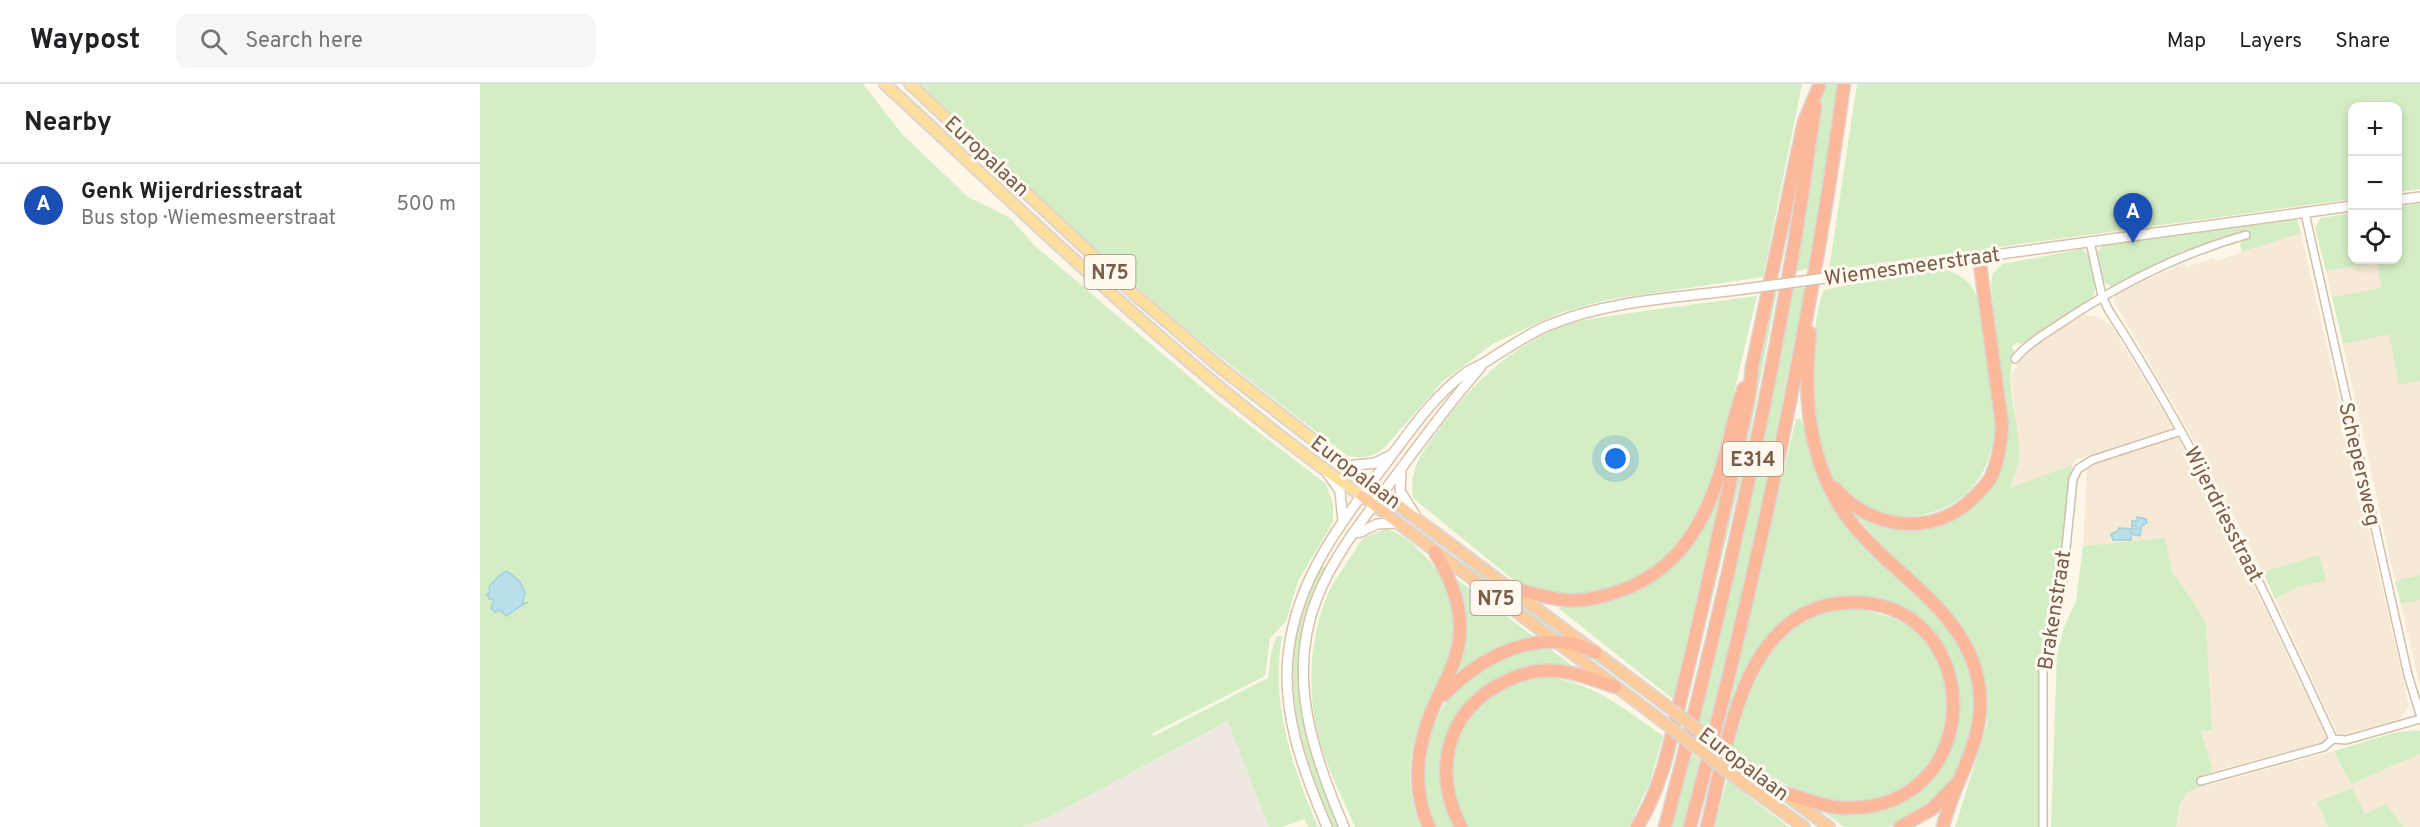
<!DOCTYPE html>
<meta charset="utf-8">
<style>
body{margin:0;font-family:Overpass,sans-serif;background:#f6f6f6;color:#202124}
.controls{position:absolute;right:18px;top:18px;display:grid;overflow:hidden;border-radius:12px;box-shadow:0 3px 9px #0003}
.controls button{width:54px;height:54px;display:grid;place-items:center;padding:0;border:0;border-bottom:2px solid #e0e0e0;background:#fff;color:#202124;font:30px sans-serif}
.you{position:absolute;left:1136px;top:375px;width:21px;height:21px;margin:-15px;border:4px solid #fff;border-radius:50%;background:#1a73e8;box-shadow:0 0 0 9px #1a73e833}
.badge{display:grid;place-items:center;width:39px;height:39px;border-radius:50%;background:#0f766e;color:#fff;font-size:20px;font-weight:700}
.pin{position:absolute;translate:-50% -50px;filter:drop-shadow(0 2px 3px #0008)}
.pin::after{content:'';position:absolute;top:32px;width:21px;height:18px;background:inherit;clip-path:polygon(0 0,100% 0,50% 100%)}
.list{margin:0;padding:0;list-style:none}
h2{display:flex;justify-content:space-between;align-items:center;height:78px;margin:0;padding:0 24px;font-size:26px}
h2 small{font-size:20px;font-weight:400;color:#757577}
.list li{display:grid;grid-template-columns:39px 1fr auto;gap:18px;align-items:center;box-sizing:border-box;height:84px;padding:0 24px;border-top:2px solid #e0e0e0}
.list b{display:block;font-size:22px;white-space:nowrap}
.list p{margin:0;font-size:20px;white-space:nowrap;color:#757577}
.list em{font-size:20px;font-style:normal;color:#757577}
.icon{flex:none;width:33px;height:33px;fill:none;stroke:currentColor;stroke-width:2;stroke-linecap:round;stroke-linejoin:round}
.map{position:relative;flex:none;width:1940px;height:743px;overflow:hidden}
header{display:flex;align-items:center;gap:36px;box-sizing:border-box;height:84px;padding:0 30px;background:#fff;border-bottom:2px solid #e0e0e0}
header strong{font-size:28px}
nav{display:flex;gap:33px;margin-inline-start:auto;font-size:21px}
.search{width:420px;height:54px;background:#f6f6f6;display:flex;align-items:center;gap:15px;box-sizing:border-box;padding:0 21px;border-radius:12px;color:#757577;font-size:22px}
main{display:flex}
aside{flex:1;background:#fff}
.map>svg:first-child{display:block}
</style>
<header>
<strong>Waypost</strong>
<div class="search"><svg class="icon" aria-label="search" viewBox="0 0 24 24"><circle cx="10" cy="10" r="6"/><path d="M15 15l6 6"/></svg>Search here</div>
<nav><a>Map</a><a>Layers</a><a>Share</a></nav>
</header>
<main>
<aside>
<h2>Nearby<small></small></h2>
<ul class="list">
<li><span class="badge" style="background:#1a4fb4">A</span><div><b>Genk Wijerdriesstraat</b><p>Bus stop · Wiemesmeerstraat</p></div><em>500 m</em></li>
</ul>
</aside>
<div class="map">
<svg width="1940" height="743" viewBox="0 0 1940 743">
<rect width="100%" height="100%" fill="#fef6e7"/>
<g fill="#f6e9d5">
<path d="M1821,149l108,473 -9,13 -57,16 -6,-2 -62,-134 22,-12 28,-6 -6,-25 -56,16 -78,-148 -71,-122 2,-8 68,-31 3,4 27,-9 2,3z"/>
<path d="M1897,179l4,25 -49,9 -6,-26z"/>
<path d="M1604,231l17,3 11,9 58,96v6l-93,30 -5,6 -62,24 9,-32 -8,-82 11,-18 22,-19z"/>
<path d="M1909,249l10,52 21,-4v194l-25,6 -52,-237z"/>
<path d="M1692,354h6l67,129 83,174 -115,30 -12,-39 11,-2 -6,-106 -14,-24 -20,-28 -7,-34 -82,8 4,-79z"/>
<path d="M1940,516v87l-19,-83z"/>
<path d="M1854,667l17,33 69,-30v73h-16l-18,-23 -21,10 -48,-12 11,25h-152l8,-32 8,-7 17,-3z"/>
</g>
<path fill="#eee8e1" d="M749,637l40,106h-248l26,-9z"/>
<g fill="#d3edc4" fill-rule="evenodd">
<path d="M0,0h383l39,50 66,63 41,20 26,29 183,155 108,83 7,19v19l-35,59 -12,40 -16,17 -5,38 -114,58 3,2 114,-58 3,-26 6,-16h5c-12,67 10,130 36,191h-10l-4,-8 -22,8h-13l-41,-106 -181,97 -26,9h-541zM33,491l7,7 5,11 -3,10h3l-1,3 -17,10 -17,-23 4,-9z"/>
<path d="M441,0h881l-39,193 -157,23 -46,13 -66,30 -51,38 -58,66c-12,10 -22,12 -37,9 -62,-48 -124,-94 -183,-145 -84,-72 -164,-151 -244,-227z"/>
<path d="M1343,0h15l-27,184 -17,4z"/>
<path d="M1377,0h563v105l-22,3v-86h-46v93l-523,71z"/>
<path d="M1940,119v178l-21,4 -10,-51 -46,10 -11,-47 49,-9 -4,-25 -51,8 -11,-43 6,-10 31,-5v47h46v-53z"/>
<path d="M1817,135l4,14 -59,19 -2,-7 7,-13 -64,19 -71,36 -10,-6 -5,-28 6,-8z"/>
<path d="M1602,165c13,10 16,34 11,48l-69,47 -8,-1 -4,4 3,6c-13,27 6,73 4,103 -1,11 -6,22 -9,32l62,-23 -16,123 -14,55 -3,85v99h-84l32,-102 -3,-48 -17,-44 -38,-44 -39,-34 -34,-39 1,-4 46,17 29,-2 36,-16 28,-30 8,-27 2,-45 -15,-124 2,-12 9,-9z"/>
<path d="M1450,184c23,1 39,9 48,31l18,120c-3,23 -6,46 -21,65 -34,43 -107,43 -140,-2 -20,-28 -24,-77 -23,-110 1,-24 3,-60 12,-82z"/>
<path d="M1325,204l-46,230 -50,211 -11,-9 46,-194 48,-237z"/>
<path d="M1297,207l-33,174 -59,247 -4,-3 57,-241 35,-176z"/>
<path d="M1277,212l-34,143 -20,68 -26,43 -31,25 -33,14 -29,5 -35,-2 -16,-4 -22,-10 -98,-80c-5,-30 12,-50 29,-73 32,-45 77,-85 130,-102 23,-6 49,-8 72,-12 38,-5 75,-10 113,-15z"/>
<path d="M1316,335h5l16,53 78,101 55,56 18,33 8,51 -6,34 -16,34 -17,18 -35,23 -14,5h-44l-24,-18c13,2 27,6 40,4 80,-10 122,-87 85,-158 -6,-12 -13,-25 -23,-34 -22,-18 -53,-25 -81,-24 -36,2 -66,23 -84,54 -14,23 -23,63 -32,90l-4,-4z"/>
<path d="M1246,387l-53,228 -115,-91c16,-3 34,-4 50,-8 70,-18 96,-64 118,-129z"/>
<path d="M906,445c15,3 30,18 41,29 57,65 13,110 -10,175 -11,31 -9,64 4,94h-66c-10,-24 -22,-47 -31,-72 -18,-50 -17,-112 4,-161 8,-18 22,-34 31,-51l6,-6z"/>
<path d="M1685,454l7,34 20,28 14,24 6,106 -11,2 12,39 -13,6 5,9c-26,4 -24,19 -29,41h-125l6,-173 7,-27 12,-26 7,-55z"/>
<path d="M1839,471l7,26 -29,6 -22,12 -12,-27z"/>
<path d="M985,476l101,76h-11l-95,-70z"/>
<path d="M840,481l6,3c-9,19 -18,38 -23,59 -15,70 9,137 36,200h-6c-40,-92 -59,-167 -13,-262z"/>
<path d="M1940,491v25l-19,4 -6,-23z"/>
<path d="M974,493l79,59 1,2c-35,6 -53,15 -80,37 14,-40 17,-57 0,-98z"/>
<path d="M1371,524c22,4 46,8 64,23 14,11 21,25 27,41 21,57 -18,122 -78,130 -17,3 -37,-1 -54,-7 -28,-9 -53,-31 -78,-47 22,-69 34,-132 119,-140z"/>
<path d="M1070,565l28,21 -47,-3 -76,53 -13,31 -3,23 4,22 11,31h-21c-3,-11 -8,-24 -10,-35 -6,-44 18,-96 53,-122 7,-5 17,-7 25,-10 17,-7 31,-13 49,-11z"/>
<path d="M1067,593c46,5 79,33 116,59l-13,46 -21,45h-161c-28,-44 -17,-107 30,-135 15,-9 32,-12 49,-15z"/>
<path d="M1935,646l5,1v23l-69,30 -17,-33 59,-18z"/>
<path d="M1211,669l9,7 -17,67h-12z"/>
<path d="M1247,696l62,47h-75z"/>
<path d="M1872,704l13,26 21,-10 18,23h-76l-11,-25z"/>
</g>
<g fill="#b9e0ea" stroke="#9fd0dc" stroke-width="1.5">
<path d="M1657,433l9,2 1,4 -6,4 -1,9 -6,-1 -3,-3v8h-18l-2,-6 7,-3 1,-3 17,1v-4l-4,2v-6h6z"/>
<path d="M27,487l13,11 5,11 -3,10h4l-20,13 -6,-6 -5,2 -4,-4 3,-9h-5l-2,-5 3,-1 -1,-6 11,-12z"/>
</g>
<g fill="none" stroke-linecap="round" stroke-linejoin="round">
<g stroke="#d1beab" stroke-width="10">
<g id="minor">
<path d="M1825,129l103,462 12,39"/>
<path d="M1610,158l12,54 6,13c88,136 157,283 225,430"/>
<path d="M1535,275c11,-14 28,-24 43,-34 58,-39 120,-71 188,-90"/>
<path d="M1853,655l13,1 74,-21"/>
<path d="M1721,697l123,-34 9,-8"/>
<path d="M1563,743v-165l19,-74 11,-109 5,-10 14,-9 89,-29"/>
</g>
</g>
<g stroke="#d7c1ab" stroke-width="12">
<g id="secondary">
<path d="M1918,116l22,-3"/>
<path d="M1382,189l490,-67"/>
<path d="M867,382l28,-3 16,-8"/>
<path d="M921,386l-1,21 15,24"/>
<path d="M846,387l14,20 3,30"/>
<path d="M874,449l7,-1 16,-8 19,-1"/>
<path d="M847,743c-24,-56 -47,-117 -38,-179 10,-74 55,-129 98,-186 23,-31 46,-65 77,-88 6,-5 14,-7 20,-11 21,-13 40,-27 63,-37 58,-25 127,-28 190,-36"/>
<path d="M864,743c-31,-73 -58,-151 -27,-229 15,-39 43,-75 68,-108 31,-41 61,-84 95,-122"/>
</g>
</g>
<g stroke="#dcd5d0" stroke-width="14">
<g id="primary">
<path d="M405,0c154,142 304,292 477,412"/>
<path d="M430,0l222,208 89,76 149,116"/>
</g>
</g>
<g stroke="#dcd5d0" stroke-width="14">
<g id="trunk">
<path d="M890,400l289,216"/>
<path d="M882,412l292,219"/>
<path d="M1265,681l84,62"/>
<path d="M1260,697l64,46"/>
</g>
</g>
<g stroke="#dcd5d0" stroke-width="15">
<g id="motorway">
<path d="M1330,249c-7,60 -3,122 31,175 42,66 135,102 139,189 3,48 -27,85 -37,130"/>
<path d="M1355,404c34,41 98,50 138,10 6,-6 14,-13 18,-21 8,-17 10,-35 11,-53l-23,-167"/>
<path d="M1026,502c19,5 39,12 58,14 20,2 40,-3 58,-10 53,-19 80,-62 97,-114 10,-28 14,-59 25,-88"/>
<path d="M964,611c31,-33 76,-59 124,-52 9,1 18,6 27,9"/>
<path d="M949,743c-20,-44 -10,-91 10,-132 10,-21 21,-42 21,-65 1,-28 -11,-54 -25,-78"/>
<path d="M981,743c-29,-56 -15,-116 43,-145 16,-8 35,-13 53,-11 19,1 40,10 58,16"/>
<path d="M1157,743c28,-44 35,-97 48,-147 23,-94 43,-189 64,-284l3,-29 52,-245 15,-36"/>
<path d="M1185,743c49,-185 92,-371 125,-559 10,-54 17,-108 25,-162"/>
<path d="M1210,743c65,-244 120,-492 154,-743"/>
<path d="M1227,743c13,-51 23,-120 50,-165 19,-33 47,-56 86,-59 142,-11 150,205 5,205 -23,0 -45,-10 -66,-16"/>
<path d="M1420,743l32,-18 23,-24"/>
</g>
</g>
<use href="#minor" stroke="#fff" stroke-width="7"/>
<use href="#secondary" stroke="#fff" stroke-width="9"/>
<use href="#primary" stroke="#ffdf9d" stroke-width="10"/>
<use href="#trunk" stroke="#fecc9c" stroke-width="10"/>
<use href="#motorway" stroke="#fcb89a" stroke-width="12"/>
<g stroke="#d7c1ab" stroke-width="12" stroke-linecap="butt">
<path id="secondary-bridge" d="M1257,206l125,-17"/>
</g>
<g stroke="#dcd5d0" stroke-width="14" stroke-linecap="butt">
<g id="trunk-bridge">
<path d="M1179,616l86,65"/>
<path d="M1174,631l86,66"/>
</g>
</g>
<use href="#secondary-bridge" stroke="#fff" stroke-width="9"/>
<use href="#trunk-bridge" stroke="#fecc9c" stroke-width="10"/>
</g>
<g text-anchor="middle" stroke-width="6" stroke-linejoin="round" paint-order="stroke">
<g fill="#fff9ef" stroke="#a28c7b" stroke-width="1.5">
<rect x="604.5" y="171" width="51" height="34" rx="4.5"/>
<rect x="1243" y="358" width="60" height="34" rx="4.5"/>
<rect x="990.5" y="497" width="51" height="34" rx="4.5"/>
</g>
<g font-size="20" font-weight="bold" fill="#7a5d49">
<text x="630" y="195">N75</text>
<text x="1273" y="382">E314</text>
<text x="1016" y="521">N75</text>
</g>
<g font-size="21" fill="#7a5d49" stroke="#fff9ef">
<text transform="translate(507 72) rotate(43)" y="7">Europalaan</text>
<text transform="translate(1432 182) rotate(-8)" y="7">Wiemesmeerstraat</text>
<text transform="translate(1880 380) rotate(77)" y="7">Schepersweg</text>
<text transform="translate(876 388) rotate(37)" y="7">Europalaan</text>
<text transform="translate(1744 430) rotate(63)" y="7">Wijerdriesstraat</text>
<text transform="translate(1574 526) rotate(-81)" y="7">Brakenstraat</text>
<text transform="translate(1264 680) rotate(37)" y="7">Europalaan</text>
</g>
</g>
</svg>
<div class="controls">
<button>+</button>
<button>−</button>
<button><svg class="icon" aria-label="locate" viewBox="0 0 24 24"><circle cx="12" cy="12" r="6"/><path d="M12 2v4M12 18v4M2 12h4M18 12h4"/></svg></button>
</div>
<div class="you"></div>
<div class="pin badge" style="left:1653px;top:159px;background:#1a4fb4">A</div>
</div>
</main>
